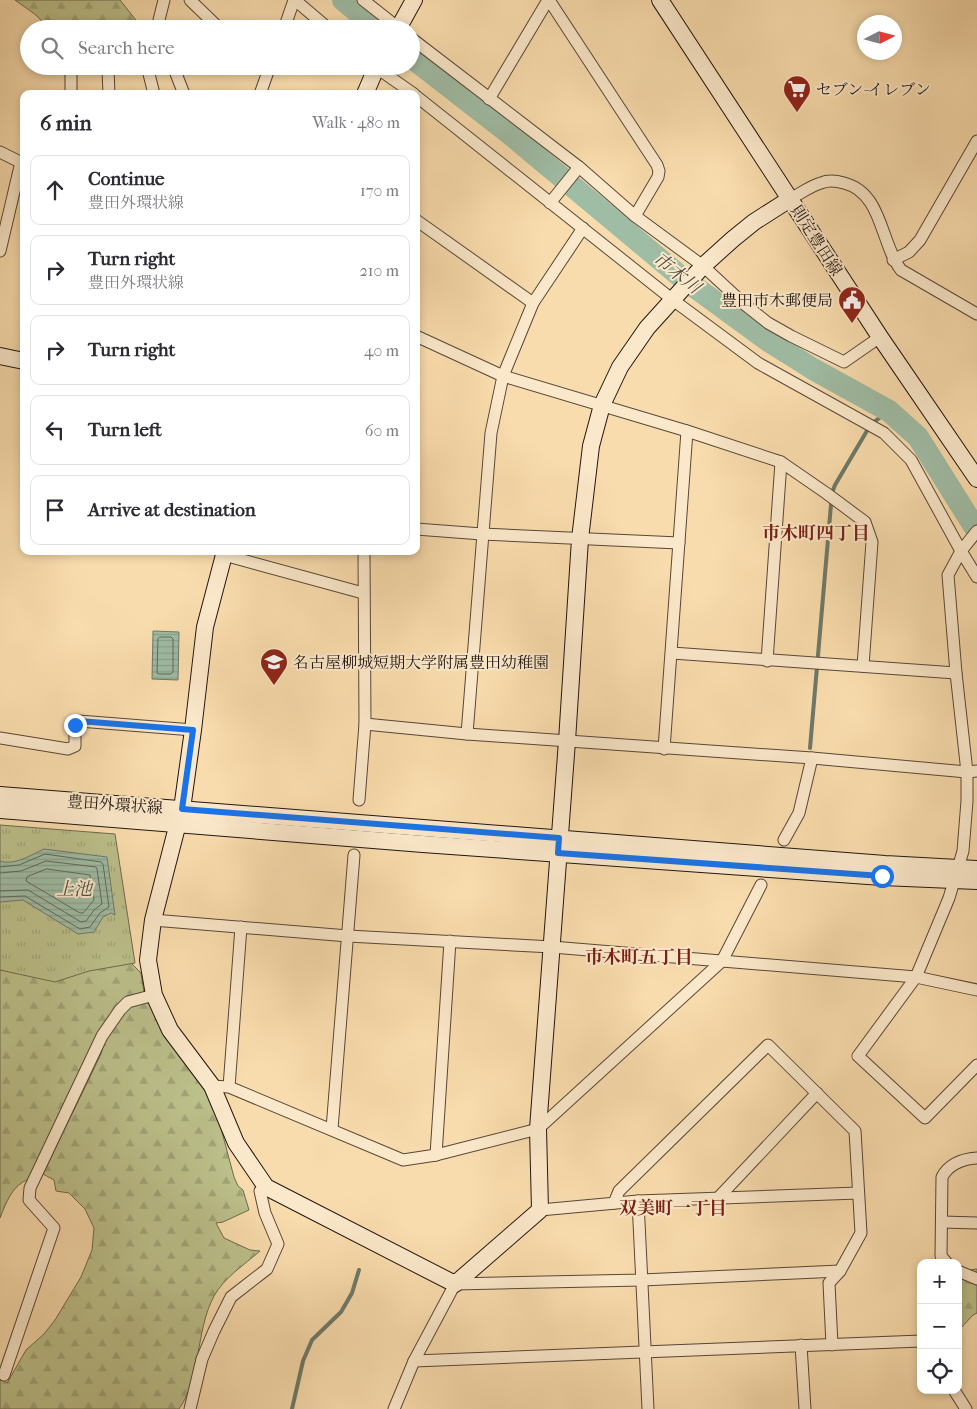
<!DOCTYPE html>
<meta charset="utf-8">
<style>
body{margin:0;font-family:"IM FELL French Canon","Noto Serif JP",serif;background:#f7f7f7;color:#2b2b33}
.controls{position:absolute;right:15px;bottom:15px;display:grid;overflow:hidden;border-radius:10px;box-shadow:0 2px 8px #0003}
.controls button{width:45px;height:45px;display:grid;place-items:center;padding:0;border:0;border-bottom:1px solid #e1e1e2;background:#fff;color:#2b2b33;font:25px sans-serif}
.compass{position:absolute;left:857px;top:15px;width:45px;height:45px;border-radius:50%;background:#fff;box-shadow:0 2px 8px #0003;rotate:84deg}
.stop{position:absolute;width:15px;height:15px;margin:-11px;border:4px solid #1a73e8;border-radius:50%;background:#fff}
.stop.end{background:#1a73e8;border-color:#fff;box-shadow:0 1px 5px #0008}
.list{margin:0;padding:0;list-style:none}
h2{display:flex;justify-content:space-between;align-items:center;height:65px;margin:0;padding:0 20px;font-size:21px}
h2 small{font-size:16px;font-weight:400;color:#7c7c81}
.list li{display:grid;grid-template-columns:32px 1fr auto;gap:15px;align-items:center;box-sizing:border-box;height:70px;margin:0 10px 10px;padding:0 10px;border:1px solid #e1e1e2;border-radius:10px}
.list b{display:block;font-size:19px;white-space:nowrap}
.list p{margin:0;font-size:16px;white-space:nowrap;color:#7c7c81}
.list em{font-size:16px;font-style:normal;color:#7c7c81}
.icon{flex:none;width:28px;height:28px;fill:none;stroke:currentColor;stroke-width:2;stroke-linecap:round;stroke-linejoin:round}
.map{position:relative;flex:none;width:977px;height:1409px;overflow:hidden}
.search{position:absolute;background:#fff;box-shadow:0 2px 8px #0003;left:20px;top:20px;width:400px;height:55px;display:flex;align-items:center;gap:12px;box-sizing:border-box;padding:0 18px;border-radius:28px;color:#7c7c81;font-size:19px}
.panel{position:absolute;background:#fff;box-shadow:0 2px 8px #0003;left:20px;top:90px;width:400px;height:465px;border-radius:10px}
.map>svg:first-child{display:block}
</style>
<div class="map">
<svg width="977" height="1409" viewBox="0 0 977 1409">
<defs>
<pattern id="forest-firs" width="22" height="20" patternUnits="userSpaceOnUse" patternTransform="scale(1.25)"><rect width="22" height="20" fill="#bcc08b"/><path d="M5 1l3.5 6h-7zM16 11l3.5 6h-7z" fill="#a1a477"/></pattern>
<pattern id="park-tufts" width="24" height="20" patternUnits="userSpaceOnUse" patternTransform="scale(1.25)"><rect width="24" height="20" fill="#bcc08b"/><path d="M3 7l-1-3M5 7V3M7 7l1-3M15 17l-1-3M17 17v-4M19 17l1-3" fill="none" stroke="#a1a477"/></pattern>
<pattern id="water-rules" width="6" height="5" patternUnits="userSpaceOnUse" patternTransform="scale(1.25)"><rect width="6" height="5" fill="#9fbca5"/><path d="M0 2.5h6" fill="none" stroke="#89a18d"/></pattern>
</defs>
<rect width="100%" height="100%" fill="#f9dcad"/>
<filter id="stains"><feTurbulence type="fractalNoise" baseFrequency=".004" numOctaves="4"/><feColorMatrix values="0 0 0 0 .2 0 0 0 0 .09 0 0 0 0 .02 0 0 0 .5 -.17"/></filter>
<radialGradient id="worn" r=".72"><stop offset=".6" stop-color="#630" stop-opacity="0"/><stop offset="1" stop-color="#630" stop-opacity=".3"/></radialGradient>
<g fill="url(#forest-firs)" stroke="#6e6a4e">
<path d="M15,0h105l23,29h-94l-13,-14z"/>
<path d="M0,914l116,19 16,31 9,9 3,19 -15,6 -100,181c-17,6 -23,24 -29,39z"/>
<path d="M149,1001l13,31 45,57 8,17 19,71 4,9 5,4 6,20 -26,12 -7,1 8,15 26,12 10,1c-16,14 -36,27 -46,45 -19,36 -12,80 -35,113h-179v-32l7,6 19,-33 18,-16 11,-14 26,-43 11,-27 2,-22 -9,-19 -16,-16 -13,-2 -2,-11 -11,-6 58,-120c4,-16 15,-43 32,-50 4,-2 11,-2 16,-3z"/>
<path d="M977,1269v44l-4,2 -15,16v-46l11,-15z"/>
</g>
<path fill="url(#park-tufts)" stroke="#6e6a4e" d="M0,825l115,9 20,129 -46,8 -34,11 -55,-12z"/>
<g fill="url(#water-rules)" stroke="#6d796a">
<path d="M153,631l26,1 -1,48 -26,-1z"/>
<path d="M44,849l63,8 8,58 -4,-2 -8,4 -9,15 -16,2 -55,-34 -23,2v-41c14,5 31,-6 44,-12z"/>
</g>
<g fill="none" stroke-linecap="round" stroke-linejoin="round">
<g stroke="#60685b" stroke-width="1">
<path d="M160,637h11l2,2v33l-2,2h-12l-2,-1 1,-34z"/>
<path d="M0,867l19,-2 26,-11 56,8 2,2 6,43 -9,6 -10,14 -10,2 -55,-33 -25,1"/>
<path d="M47,869l43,6 4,25 -11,13h-3l-54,-32 1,-4z"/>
<path d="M0,873l21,-2 25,-10 50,6 1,2 5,35 -8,6 -8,11 -5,1 -53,-32 -28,1"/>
</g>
<g stroke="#6d796a" stroke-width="4">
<path d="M810,748l22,-255 3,-8 36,-61 18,-13"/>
<path d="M292,1409l11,-48 9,-21 29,-28 11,-19 7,-23"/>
</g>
<g stroke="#9fbca5" stroke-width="22">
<path d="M343,0l34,29"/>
<path d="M411,57l99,77 171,143 89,65 43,27 76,42 29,26 59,94"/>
</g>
<g stroke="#574738" stroke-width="13">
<g id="street">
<path d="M190,0l30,29"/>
<path d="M295,0l34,29"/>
<path d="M363,0l37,29"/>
<path d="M549,0l108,165 2,6 -1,6 -23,39"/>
<path d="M159,29l-1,-5 6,-24"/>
<path d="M284,29l10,-29"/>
<path d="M411,38l168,129 56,49 68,50 41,38 24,19 23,13 53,26 36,-25"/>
<path d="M147,66l7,28"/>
<path d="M173,66l11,28"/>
<path d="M374,66l40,28"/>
<path d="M108,70l1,24"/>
<path d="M71,94v-19"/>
<path d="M260,94l10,-28"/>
<path d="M416,96l257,204 85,63 126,70 27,27 50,91 16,26"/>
<path d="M489,99l59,-99"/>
<path d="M0,152l24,12"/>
<path d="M790,199c10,-5 20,-13 31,-16 7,-3 16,-2 23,0 39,10 36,60 57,87l76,44"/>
<path d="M550,203l29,-36"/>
<path d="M416,220l117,83"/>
<path d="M0,251l21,-89"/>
<path d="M893,260l16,-8 11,-12 57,-99"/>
<path d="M416,336l87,40 184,55 94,31 45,31 39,29 7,20 -9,124"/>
<path d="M416,529l66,5 197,9"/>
<path d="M977,531l-16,20 -13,24 8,98 11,99v29l-4,50 -14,47 -33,79 -58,79 67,62 52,-53"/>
<path d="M224,555l139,38"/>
<path d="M672,653l284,20"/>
<path d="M767,661l14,-199"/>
<path d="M365,724l102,10 345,24 155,14 10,-1"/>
<path d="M467,734l24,-301 12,-57 30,-73 50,-75"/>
<path d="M0,738l68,11 7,-3v-21l4,-4 114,9"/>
<path d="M664,749l23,-318"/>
<path d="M359,800l6,-76 -1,-173"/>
<path d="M784,840l15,-27 13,-55"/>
<path d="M153,920l195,16 204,11 364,30 61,13"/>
<path d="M212,1086l17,1 174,73 33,-5 102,-26 184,-168 39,-76"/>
<path d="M229,1087l12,-160"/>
<path d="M332,1129l22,-274"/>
<path d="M436,1155l14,-214"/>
<path d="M719,1197l98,-104"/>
<path d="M638,1201l10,208"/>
<path d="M614,1203l5,-12 149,-146 87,86 6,102 -21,38 -11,12 3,62"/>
<path d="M540,1210l98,-9 220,-8"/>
<path d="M942,1222l35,1"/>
<path d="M947,1263l-6,-7 1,-79c7,-13 20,-18 35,-19"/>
<path d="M958,1271l19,8"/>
<path d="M801,1345l4,64"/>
<path d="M414,1361l507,-20"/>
<path d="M4,1375l50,-147 -25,-28 1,-12 72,-152 18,-26 8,-8 26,-7"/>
<path d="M954,1390l12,19"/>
<path d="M190,1409l12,-50 12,-28 17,-34 36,-28 11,-25 -13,-31 -5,-22 6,-4"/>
<path d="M394,1409l20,-48 41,-77 187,-4 198,-9"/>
</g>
</g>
<g stroke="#211511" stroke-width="18">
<g id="secondary">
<path d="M660,0l220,337 97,142"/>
<path d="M398,29l16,-29"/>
<path d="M365,94l12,-28"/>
<path d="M0,356l24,5"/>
<path d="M0,795l885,69 92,5"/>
<path d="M182,809l11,-79 12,-103 20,-76"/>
<path d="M0,810l423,34 459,33 95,4"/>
<path d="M178,823l-25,97 -5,40 6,35 16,35 42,56 24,57 30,44 189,97 85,-74 -2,-81 29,-388 13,-202 11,-93 11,-41 18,-38 27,-39 56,-62 30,-27 21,-17 36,-23"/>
</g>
</g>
<use href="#street" stroke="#fbe8ca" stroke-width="11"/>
<use href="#secondary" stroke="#fbe8ca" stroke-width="16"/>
</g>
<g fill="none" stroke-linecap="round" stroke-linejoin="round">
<path stroke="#1a73e8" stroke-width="6" d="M75,725l4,-4 114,9 -11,79 377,29 -1,15 324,23"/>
</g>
<defs>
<g id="supermarket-pin" transform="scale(1.4375)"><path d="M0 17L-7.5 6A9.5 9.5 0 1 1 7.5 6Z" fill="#8f2418" stroke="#fbe8ca"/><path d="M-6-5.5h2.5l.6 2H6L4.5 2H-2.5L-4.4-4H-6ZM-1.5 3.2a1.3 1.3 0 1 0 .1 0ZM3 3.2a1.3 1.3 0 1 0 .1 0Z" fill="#fff"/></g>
<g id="civic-pin" transform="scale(1.4375)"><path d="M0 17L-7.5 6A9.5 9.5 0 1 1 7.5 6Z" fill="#8f2418" stroke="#fbe8ca"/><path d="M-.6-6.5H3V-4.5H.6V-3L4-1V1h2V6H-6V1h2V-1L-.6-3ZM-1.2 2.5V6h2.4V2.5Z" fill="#fff"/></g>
<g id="school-pin" transform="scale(1.4375)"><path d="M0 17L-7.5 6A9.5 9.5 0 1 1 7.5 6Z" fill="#8f2418" stroke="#fbe8ca"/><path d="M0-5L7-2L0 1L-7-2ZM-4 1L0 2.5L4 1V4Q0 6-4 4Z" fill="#fff"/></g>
</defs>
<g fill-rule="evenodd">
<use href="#supermarket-pin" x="797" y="89"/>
<use href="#civic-pin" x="852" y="300"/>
<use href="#school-pin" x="274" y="662"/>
</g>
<g text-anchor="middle" stroke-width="4" stroke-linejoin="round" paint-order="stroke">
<g font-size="16" fill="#211511" stroke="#fbe8ca" text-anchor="start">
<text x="816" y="95">セブン-イレブン</text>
<text x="833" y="306" text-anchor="end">豊田市木郵便局</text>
<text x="293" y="668">名古屋柳城短期大学附属豊田幼稚園</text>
</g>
<g font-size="16" fill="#211511" stroke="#fbe8ca">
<text transform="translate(817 240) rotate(57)" y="6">則定豊田線</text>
<text transform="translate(115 804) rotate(4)" y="6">豊田外環状線</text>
</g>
<g font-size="18" font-style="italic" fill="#4d4f45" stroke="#fbe8ca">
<text transform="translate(677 273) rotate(38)" y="6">市木川</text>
<text x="74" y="895">上池</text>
</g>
<g font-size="18" font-weight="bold" fill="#7a1f14" stroke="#fbe8ca">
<text x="816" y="539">市木町四丁目</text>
<text x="639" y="963">市木町五丁目</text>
<text x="673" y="1214">双美町一丁目</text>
</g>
</g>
<rect width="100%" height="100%" filter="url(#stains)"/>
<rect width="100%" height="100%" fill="url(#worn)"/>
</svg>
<div class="controls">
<button>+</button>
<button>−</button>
<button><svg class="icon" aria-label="locate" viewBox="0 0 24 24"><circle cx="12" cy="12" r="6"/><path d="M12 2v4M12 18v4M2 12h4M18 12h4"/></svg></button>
</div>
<svg class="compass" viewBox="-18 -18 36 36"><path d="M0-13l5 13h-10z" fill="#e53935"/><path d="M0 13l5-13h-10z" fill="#7c7c81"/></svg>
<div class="stop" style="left:882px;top:876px"></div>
<div class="stop end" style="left:75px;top:725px"></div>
<div class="search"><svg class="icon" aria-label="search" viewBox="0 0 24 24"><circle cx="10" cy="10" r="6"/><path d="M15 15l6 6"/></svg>Search here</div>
<section class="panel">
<h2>6 min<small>Walk · 480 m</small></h2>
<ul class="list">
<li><svg class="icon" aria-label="ahead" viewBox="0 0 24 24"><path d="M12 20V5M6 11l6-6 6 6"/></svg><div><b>Continue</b><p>豊田外環状線</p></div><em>170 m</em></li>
<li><svg class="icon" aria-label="right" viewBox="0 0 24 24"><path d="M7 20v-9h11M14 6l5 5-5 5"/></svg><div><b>Turn right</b><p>豊田外環状線</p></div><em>210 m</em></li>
<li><svg class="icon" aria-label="right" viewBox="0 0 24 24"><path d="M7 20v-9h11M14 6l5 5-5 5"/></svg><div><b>Turn right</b></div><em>40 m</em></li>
<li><svg class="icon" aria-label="left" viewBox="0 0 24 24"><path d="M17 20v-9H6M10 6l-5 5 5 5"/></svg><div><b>Turn left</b></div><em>60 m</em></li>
<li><svg class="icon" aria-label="arrive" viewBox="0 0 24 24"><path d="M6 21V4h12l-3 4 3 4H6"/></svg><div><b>Arrive at destination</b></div></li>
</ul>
</section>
</div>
